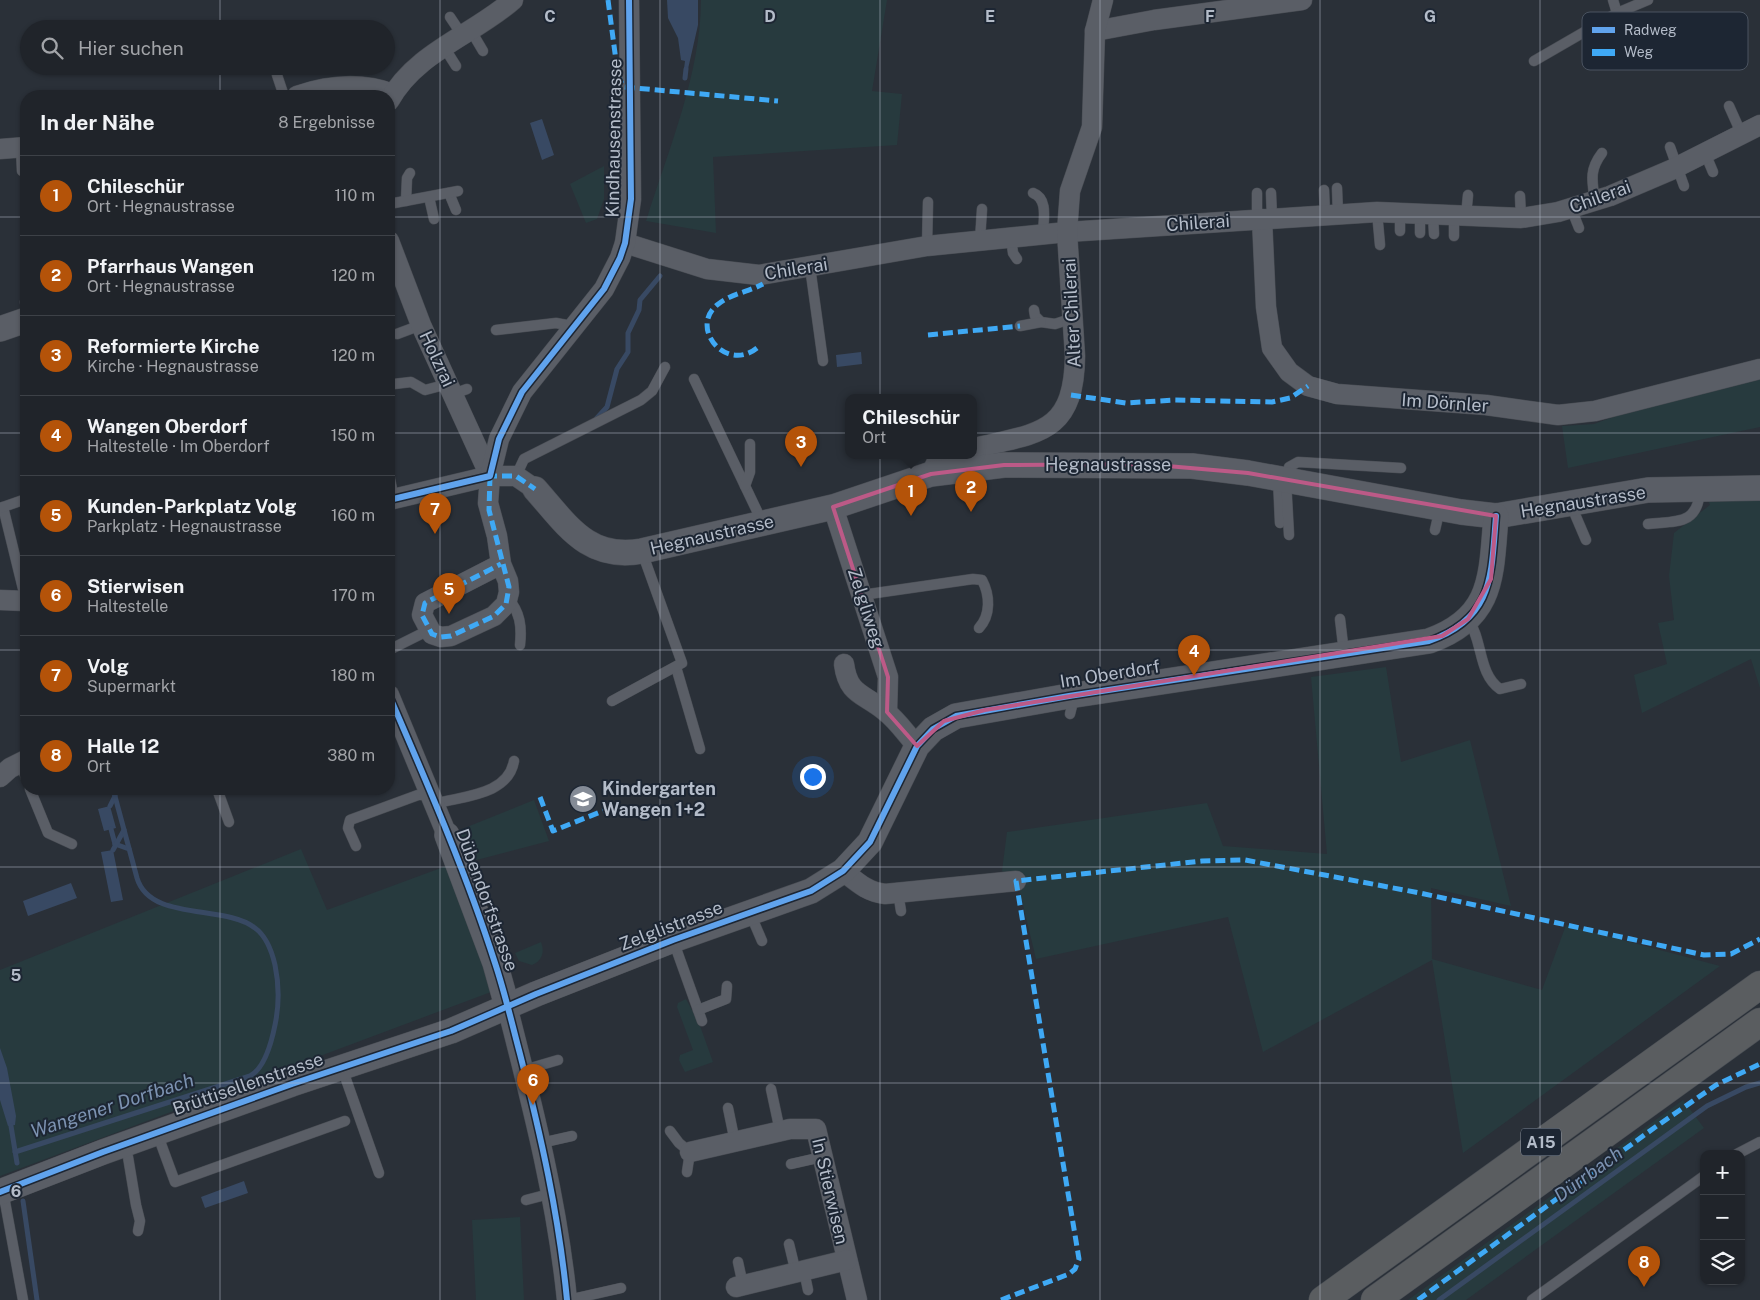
<!DOCTYPE html>
<html lang="de">
<meta charset="utf-8">
<style>
body{margin:0;font-family:"Public Sans",sans-serif;background:#282c32;color:#f1f3f6}
.controls{position:absolute;right:15px;bottom:15px;display:grid;overflow:hidden;border-radius:10px;box-shadow:0 1px 4px #0004}
.controls button{width:45px;height:45px;display:grid;place-items:center;padding:0;border:0;border-bottom:1px solid #3d4147;background:#20242a;color:#f1f3f6;font:25px sans-serif}
.you{position:absolute;left:812px;top:776px;width:18px;height:18px;margin:-12px;border:4px solid #fff;border-radius:50%;background:#1a73e8;box-shadow:0 0 0 8px #1a73e833}
.badge{display:grid;place-items:center;width:32px;height:32px;border-radius:50%;background:#b45309;color:#fff;font-size:16px;font-weight:700}
.pin{position:absolute;translate:-50% -41px;filter:drop-shadow(0 1px 2px #0008)}
.pin::after{content:'';position:absolute;top:26px;width:18px;height:15px;background:inherit;clip-path:polygon(0 0,100% 0,50% 100%)}
.popup{position:absolute;left:845px;top:394px;width:132px;height:65px;box-sizing:border-box;display:grid;place-content:center;border-radius:10px;background:#20242a;filter:drop-shadow(0 1px 4px #0005);font-size:16px;white-space:nowrap;color:#a2a4a8}
.popup b{font-size:19px;color:#f1f3f6}
.popup::after{content:'';position:absolute;left:50%;top:100%;margin-left:-10px;border:10px solid transparent;border-top-color:#20242a}
.list{margin:0;padding:0;list-style:none}
h2{display:flex;justify-content:space-between;align-items:center;height:65px;margin:0;padding:0 20px;font-size:21px}
h2 small{font-size:16px;font-weight:400;color:#a2a4a8}
.list li{display:grid;grid-template-columns:32px 1fr auto;gap:15px;align-items:center;box-sizing:border-box;height:80px;padding:0 20px;border-top:1px solid #3d4147}
.list b{display:block;font-size:19px;white-space:nowrap}
.list p{margin:0;font-size:16px;white-space:nowrap;color:#a2a4a8}
.list em{font-size:16px;font-style:normal;color:#a2a4a8}
.icon{flex:none;width:28px;height:28px;fill:none;stroke:currentColor;stroke-width:2;stroke-linecap:round;stroke-linejoin:round}
.map{position:relative;flex:none;width:1760px;height:1300px;overflow:hidden}
.search{position:absolute;background:#20242a;box-shadow:0 1px 4px #0004;left:20px;top:20px;width:375px;height:55px;display:flex;align-items:center;gap:12px;box-sizing:border-box;padding:0 18px;border-radius:28px;color:#a2a4a8;font-size:19px}
.panel{position:absolute;background:#20242a;box-shadow:0 1px 4px #0004;left:20px;top:90px;width:375px;height:705px;border-radius:20px}
.map>svg:first-child{display:block}
</style>
<div class="map">
<svg width="1760" height="1300" viewBox="0 0 1760 1300">
<rect width="100%" height="100%" fill="#2a3038"/>
<g fill="#273a3e">
<path d="M701,0h186l-15,91 30,3 -5,51 -184,12 3,76 -70,-12c22,-70 55,-148 55,-221z"/>
<path d="M604,166v33l-7,20 -11,4 -16,-39z"/>
<path d="M1760,376v51l-192,41 -6,-42 32,-2 54,-20z"/>
<path d="M1760,488v200l-9,-29 -109,54 -8,-38 33,-11 -9,-41 16,-3 -5,-44 5,-43 36,-28 -5,-15z"/>
<path d="M1386,667l15,95 69,-22 41,166 -80,-18 1,71 110,31 24,-65 154,41 -257,187 -31,-193 -169,92 -35,-135 -192,42 -20,-83 -7,1 -7,-6 5,-39 200,-29 16,43 104,8 -16,-177z"/>
<path d="M534,800l15,41 -80,21 -12,-31z"/>
<path d="M301,849l26,61 122,-45 50,124 -499,187v-206z"/>
<path d="M541,942c4,10 1,19 -9,23l-13,-4 -4,-8z"/>
<path d="M686,999l13,24 14,39 -28,10 -6,-12 1,-5 13,-5 -16,-43 1,-4z"/>
<path d="M1683,1100l21,28 -238,172h-58z"/>
<path d="M520,1217l4,83h-48l-4,-80z"/>
</g>
<g fill="#384963">
<path d="M667,0h31v25l-10,44h-4l1,-8 -4,-1 -3,-22 -10,-20z"/>
<path d="M542,119l12,36 -12,5 -12,-37z"/>
<path d="M861,352l1,12 -25,3 -1,-12z"/>
<path d="M110,806l6,22 -12,3 -6,-22z"/>
<path d="M113,850l10,50 -12,2 -10,-50z"/>
<path d="M71,883l6,15 -49,18 -5,-15z"/>
<path d="M0,1031v17l7,20 9,48 -1,9 -7,1 -8,-26z"/>
<path d="M244,1181l4,12 -43,15 -4,-11z"/>
</g>
<g fill="none" stroke-linecap="round" stroke-linejoin="round">
<g stroke="#384963" stroke-width="5">
<path d="M685,78l1,-9"/>
<path d="M596,419l11,-12 10,-38 11,-17v-19l11,-23 1,-10 20,-24"/>
<path d="M110,806l5,-10"/>
<path d="M111,829l4,15"/>
<path d="M115,844l14,5"/>
<path d="M113,850l11,-20"/>
<path d="M11,1126l6,37"/>
<path d="M15,1152l235,-76c15,-8 22,-36 25,-51 4,-19 4,-41 0,-60 -3,-13 -9,-29 -20,-37 -30,-24 -105,-6 -118,-50l-24,-89"/>
<path d="M23,1201l14,99"/>
<path d="M1439,1300l268,-194 39,-19 14,-4"/>
</g>
<g stroke="#484c53" stroke-width="11">
<g id="service">
<path d="M1613,0l4,13"/>
<path d="M450,17l12,18"/>
<path d="M470,29l13,22"/>
<path d="M444,47l12,19"/>
<path d="M1534,61l83,-48 31,-13"/>
<path d="M277,75l7,21"/>
<path d="M1729,106l13,29"/>
<path d="M21,147l1,24"/>
<path d="M1670,147l14,39"/>
<path d="M1705,153l8,19"/>
<path d="M1337,188l1,26"/>
<path d="M1324,190l1,24"/>
<path d="M449,193l7,17"/>
<path d="M1033,193c16,6 10,28 10,42"/>
<path d="M1257,193v26"/>
<path d="M1271,193l1,25"/>
<path d="M1520,196l1,22"/>
<path d="M429,197l5,22"/>
<path d="M406,201l1,-23 3,-5"/>
<path d="M1595,201c-3,-20 -6,-31 7,-48"/>
<path d="M389,204l69,-13"/>
<path d="M1571,208l8,20"/>
<path d="M1377,212l3,33"/>
<path d="M1420,214v19"/>
<path d="M1433,214l1,20"/>
<path d="M1454,216v20"/>
<path d="M1466,216l2,-21"/>
<path d="M1400,231v-18"/>
<path d="M1011,238l2,15 4,6"/>
<path d="M980,240l2,-31"/>
<path d="M927,246l1,-44"/>
<path d="M810,267l13,94"/>
<path d="M25,302l1,5"/>
<path d="M1034,310l1,6 6,6 14,2 18,-6"/>
<path d="M1020,326l21,-4"/>
<path d="M496,330l60,-7 16,3"/>
<path d="M397,334l24,-9"/>
<path d="M694,379l63,132 3,12"/>
<path d="M394,384l17,-2 14,8 23,-6"/>
<path d="M453,394l14,-5"/>
<path d="M389,474l5,25"/>
<path d="M516,476l8,-17 117,-59 11,-9 13,-24"/>
<path d="M1278,479l2,44"/>
<path d="M745,486l5,-14v-28"/>
<path d="M1571,505l15,35"/>
<path d="M3,507l23,94"/>
<path d="M0,508l26,-9"/>
<path d="M1648,524c29,-3 50,1 52,-34"/>
<path d="M1435,530l5,-22"/>
<path d="M1289,535l-3,-55 3,-13 9,-5 103,6"/>
<path d="M862,595l111,-16 9,1c8,15 9,35 -3,48"/>
<path d="M508,598c12,14 14,28 12,47"/>
<path d="M1340,619l4,34"/>
<path d="M1468,619c15,21 10,55 32,70l21,-5"/>
<path d="M389,650l40,-20"/>
<path d="M676,667l24,82"/>
<path d="M1070,697l2,9 -2,8"/>
<path d="M612,701l70,-38 -40,-111"/>
<path d="M20,762l6,16"/>
<path d="M30,789l18,44 24,11"/>
<path d="M217,789l12,33"/>
<path d="M435,804c26,-8 73,-8 79,-43"/>
<path d="M356,846l-8,-18 2,-8 68,-25h14"/>
<path d="M898,892l3,19"/>
<path d="M750,913l12,28"/>
<path d="M673,940l29,81"/>
<path d="M698,1010l28,-11 1,-13"/>
<path d="M342,1068l37,105"/>
<path d="M524,1070l34,-10"/>
<path d="M771,1089l9,42"/>
<path d="M728,1108l7,34"/>
<path d="M670,1131l9,12 11,9 -3,20"/>
<path d="M157,1133l18,49 170,-61"/>
<path d="M541,1143l31,-7"/>
<path d="M124,1145l4,12 8,48 4,16 -2,10"/>
<path d="M1737,1154l23,-12"/>
<path d="M791,1164l31,-7"/>
<path d="M3,1191l20,109"/>
<path d="M526,1200l27,-7"/>
<path d="M789,1244l7,29"/>
<path d="M738,1262l5,23"/>
<path d="M804,1271l4,19"/>
<path d="M568,1300l53,-12"/>
<path d="M1532,1300l172,-124"/>
</g>
</g>
<g stroke="#484c53" stroke-width="21">
<g id="minor">
<path d="M1095,31l59,-11 148,-20"/>
<path d="M297,96c32,-11 64,-14 96,-2"/>
<path d="M389,101c27,-49 84,-66 124,-101"/>
<path d="M0,149l26,-2"/>
<path d="M1262,219l4,88 6,41 17,24 19,14 29,8 149,11 72,10 37,-4 165,-42"/>
<path d="M389,241l32,84 69,151"/>
<path d="M625,243l82,26 52,6 168,-29 140,-14 310,-20 144,6 37,-6 52,-16 61,-26 89,-45"/>
<path d="M974,448c63,-15 100,-13 101,-92l-8,-124 3,-41 22,-64 3,-96 8,-31"/>
<path d="M931,474l8,-17 8,-2"/>
<path d="M389,500l101,-24h26l19,13"/>
<path d="M833,507l55,170 -1,35"/>
<path d="M501,564l-76,39 -3,12 10,19 9,3 10,-1 43,-20 12,-12 3,-12 -1,-11 -7,-17 -4,-28 -9,-33 2,-27 9,-37 23,-47 82,-103 16,-31 5,-15 6,-44 -2,-199"/>
<path d="M0,600l26,1"/>
<path d="M844,664c4,31 19,29 41,47 12,9 22,24 32,35"/>
<path d="M389,695l58,140"/>
<path d="M0,777l10,-9 16,-8"/>
<path d="M843,871c14,11 24,21 42,23l131,-13"/>
<path d="M507,1006c25,98 50,194 60,294"/>
<path d="M690,1152l100,-23h26l41,171"/>
<path d="M736,1287l111,-27"/>
</g>
</g>
<g stroke="#484c53" stroke-width="26">
<g id="tertiary">
<path d="M0,329l26,-9"/>
<path d="M535,489c32,36 53,72 107,62l191,-44 98,-33 73,-9 188,1 56,7 213,39 35,4 152,-26 112,-2"/>
<path d="M447,835l48,128 12,43"/>
<path d="M0,1192l103,-40 189,-68 159,-53 85,-37 137,-54 138,-49 32,-20 27,-29 47,-96 16,-17 23,-13 113,-20 360,-55c65,-23 62,-65 67,-125"/>
</g>
</g>
<g stroke="#474c53" stroke-width="29">
<g id="motorway">
<path d="M1323,1300l437,-315"/>
<path d="M1375,1300l385,-278"/>
</g>
</g>
<use href="#service" stroke="#5a5e66" stroke-width="10"/>
<use href="#minor" stroke="#5a5e66" stroke-width="20"/>
<use href="#tertiary" stroke="#5a5e66" stroke-width="25"/>
<use href="#motorway" stroke="#5a5d60" stroke-width="28"/>
<g stroke="#3fa9f5" stroke-width="5" stroke-dasharray="10 5" stroke-linecap="butt">
<path d="M608,0l10,76 6,11 154,14"/>
<path d="M928,335l92,-9"/>
<path d="M757,348c-31,25 -68,-20 -40,-43 13,-11 31,-13 46,-21"/>
<path d="M1071,395l55,8 49,-3 97,2 18,-4 18,-12"/>
<path d="M487,476h29l19,13"/>
<path d="M490,476l-1,34 20,77 -3,17 -12,12 -43,20 -10,1 -9,-3 -10,-19 3,-12 76,-39"/>
<path d="M540,797l13,34 62,-25"/>
<path d="M1001,1300l68,-26 6,-5 4,-10 -63,-378 186,-20 43,-1 175,33 284,62 27,-1 29,-15"/>
<path d="M1418,1300l236,-172 62,-43 44,-21"/>
</g>
<g stroke="#1d2633" stroke-width="9">
<g id="cycleway">
<path d="M389,500l101,-24 9,-37 23,-47 82,-103 16,-31 5,-15 6,-44 -2,-199"/>
<path d="M389,695c38,88 77,177 106,268 10,30 17,61 25,91 21,82 39,162 47,246"/>
<path d="M0,1192l103,-40 189,-68 159,-53 85,-37 137,-54 138,-49 32,-20 27,-29 47,-96 16,-17 23,-13 113,-20 360,-55c65,-23 62,-65 67,-125"/>
</g>
</g>
<use href="#cycleway" stroke="#60a3ed" stroke-width="6"/>
</g>
<path fill="none" stroke="#bc5a87" stroke-width="4" stroke-linejoin="round" d="M1144,464l104,9 248,43 -5,63 -23,40 -26,17 -457,74 -41,11 -27,25 -30,-34 1,-35 -55,-170 98,-33 73,-9z"/>
<path fill="none" stroke="#b4bcc9" stroke-width="1" stroke-opacity="0.55" d="M220,0v29M440,0v1300M660,0v1300M880,0v1300M1100,0v1300M1320,0v1300M1540,0v1300M220,66v30M0,217h26M389,217h1371M0,433h26M389,433h1371M0,650h26M389,650h1371M220,789v511M0,867h1760M0,1083h1760"/>
<defs>
<g id="school-disc" transform="scale(1.4375)"><circle r="9.5" fill="#848b96" stroke="#1d2633"/><path d="M0-5L7-2L0 1L-7-2ZM-4 1L0 2.5L4 1V4Q0 6-4 4Z" fill="#fff"/></g>
</defs>
<g fill-rule="evenodd">
<use href="#school-disc" x="583" y="799"/>
</g>
<g text-anchor="middle" stroke-width="4" stroke-linejoin="round" paint-order="stroke">
<rect fill="#1d2633" stroke="#878f9c" stroke-width="1" x="1521" y="1128.5" width="40" height="27" rx="4"/>
<g font-size="16" font-weight="bold" fill="#b4bcc9">
<text x="1541" y="1148">A15</text>
</g>
<g font-size="18" fill="#b4bcc9" stroke="#1d2633">
<text transform="translate(614 138) rotate(-89)" y="6">Kindhausenstrasse</text>
<text transform="translate(1600 197) rotate(-20)" y="6">Chilerai</text>
<text transform="translate(1198 223) rotate(-4)" y="6">Chilerai</text>
<text transform="translate(796 269) rotate(-9)" y="6">Chilerai</text>
<text transform="translate(1072 313) rotate(-93)" y="6">Alter Chilerai</text>
<text transform="translate(437 359) rotate(65)" y="6">Holzrai</text>
<text transform="translate(1445 403) rotate(4)" y="6">Im Dörnler</text>
<text x="1108" y="471">Hegnaustrasse</text>
<text transform="translate(1583 502) rotate(-9)" y="6">Hegnaustrasse</text>
<text transform="translate(712 535) rotate(-13)" y="6">Hegnaustrasse</text>
<text transform="translate(866 608) rotate(72)" y="6">Zelgliweg</text>
<text transform="translate(1110 674) rotate(-9)" y="6">Im Oberdorf</text>
<text transform="translate(487 900) rotate(70)" y="6">Dübendorfstrasse</text>
<text transform="translate(671 926) rotate(-21)" y="6">Zelglistrasse</text>
<text transform="translate(248 1084) rotate(-19)" y="6">Brüttisellenstrasse</text>
<text transform="translate(830 1191) rotate(77)" y="6">In Stierwisen</text>
</g>
<g font-size="18" font-weight="bold" fill="#b4bcc9" stroke="#1d2633" text-anchor="start">
<text x="602" y="795">Kindergarten<tspan x="602" dy="21">Wangen 1+2</tspan></text>
</g>
<g font-size="19" font-style="italic" fill="#7c92b1" stroke="#1d2633">
<text transform="translate(112 1105) rotate(-18)" y="7">Wangener Dorfbach</text>
<text transform="translate(1588 1174) rotate(-36)" y="7">Dürrbach</text>
</g>
</g>
<rect x="1582" y="12" width="166" height="58" rx="8" fill="#1d2633" stroke="#4a5360" stroke-width="1"/>
<rect x="1592" y="27" width="23" height="6" fill="#60a3ed"/>
<rect x="1592" y="49" width="23" height="7" fill="#3fa9f5"/>
<g font-size="14" fill="#b4bcc9">
<text x="1624" y="35">Radweg</text>
<text x="1624" y="57">Weg</text>
</g>
<g font-size="16" text-anchor="middle" font-weight="bold" fill="#b4bcc9" stroke="#1d2633" stroke-width="4" stroke-linejoin="round" paint-order="stroke">
<text x="550" y="22">C</text>
<text x="770" y="22">D</text>
<text x="990" y="22">E</text>
<text x="1210" y="22">F</text>
<text x="1430" y="22">G</text>
<text x="16" y="981">5</text>
<text x="16" y="1197">6</text>
</g>
</svg>
<div class="controls">
<button>+</button>
<button>−</button>
<button><svg class="icon" aria-label="layers" viewBox="0 0 24 24"><path d="M12 4l9 5-9 5-9-5zM3 14l9 5 9-5"/></svg></button>
</div>
<div class="you"></div>
<div class="pin badge" style="left:911px;top:516px">1</div>
<div class="popup"><b>Chileschür</b>Ort</div>
<div class="pin badge" style="left:971px;top:512px">2</div>
<div class="pin badge" style="left:801px;top:467px">3</div>
<div class="pin badge" style="left:1194px;top:676px">4</div>
<div class="pin badge" style="left:449px;top:614px">5</div>
<div class="pin badge" style="left:533px;top:1105px">6</div>
<div class="pin badge" style="left:435px;top:534px">7</div>
<div class="pin badge" style="left:1644px;top:1287px">8</div>
<div class="search"><svg class="icon" aria-label="search" viewBox="0 0 24 24"><circle cx="10" cy="10" r="6"/><path d="M15 15l6 6"/></svg>Hier suchen</div>
<section class="panel">
<h2>In der Nähe<small>8 Ergebnisse</small></h2>
<ul class="list">
<li><span class="badge">1</span><div><b>Chileschür</b><p>Ort · Hegnaustrasse</p></div><em>110 m</em></li>
<li><span class="badge">2</span><div><b>Pfarrhaus Wangen</b><p>Ort · Hegnaustrasse</p></div><em>120 m</em></li>
<li><span class="badge">3</span><div><b>Reformierte Kirche</b><p>Kirche · Hegnaustrasse</p></div><em>120 m</em></li>
<li><span class="badge">4</span><div><b>Wangen Oberdorf</b><p>Haltestelle · Im Oberdorf</p></div><em>150 m</em></li>
<li><span class="badge">5</span><div><b>Kunden-Parkplatz Volg</b><p>Parkplatz · Hegnaustrasse</p></div><em>160 m</em></li>
<li><span class="badge">6</span><div><b>Stierwisen</b><p>Haltestelle</p></div><em>170 m</em></li>
<li><span class="badge">7</span><div><b>Volg</b><p>Supermarkt</p></div><em>180 m</em></li>
<li><span class="badge">8</span><div><b>Halle 12</b><p>Ort</p></div><em>380 m</em></li>
</ul>
</section>
</div>
